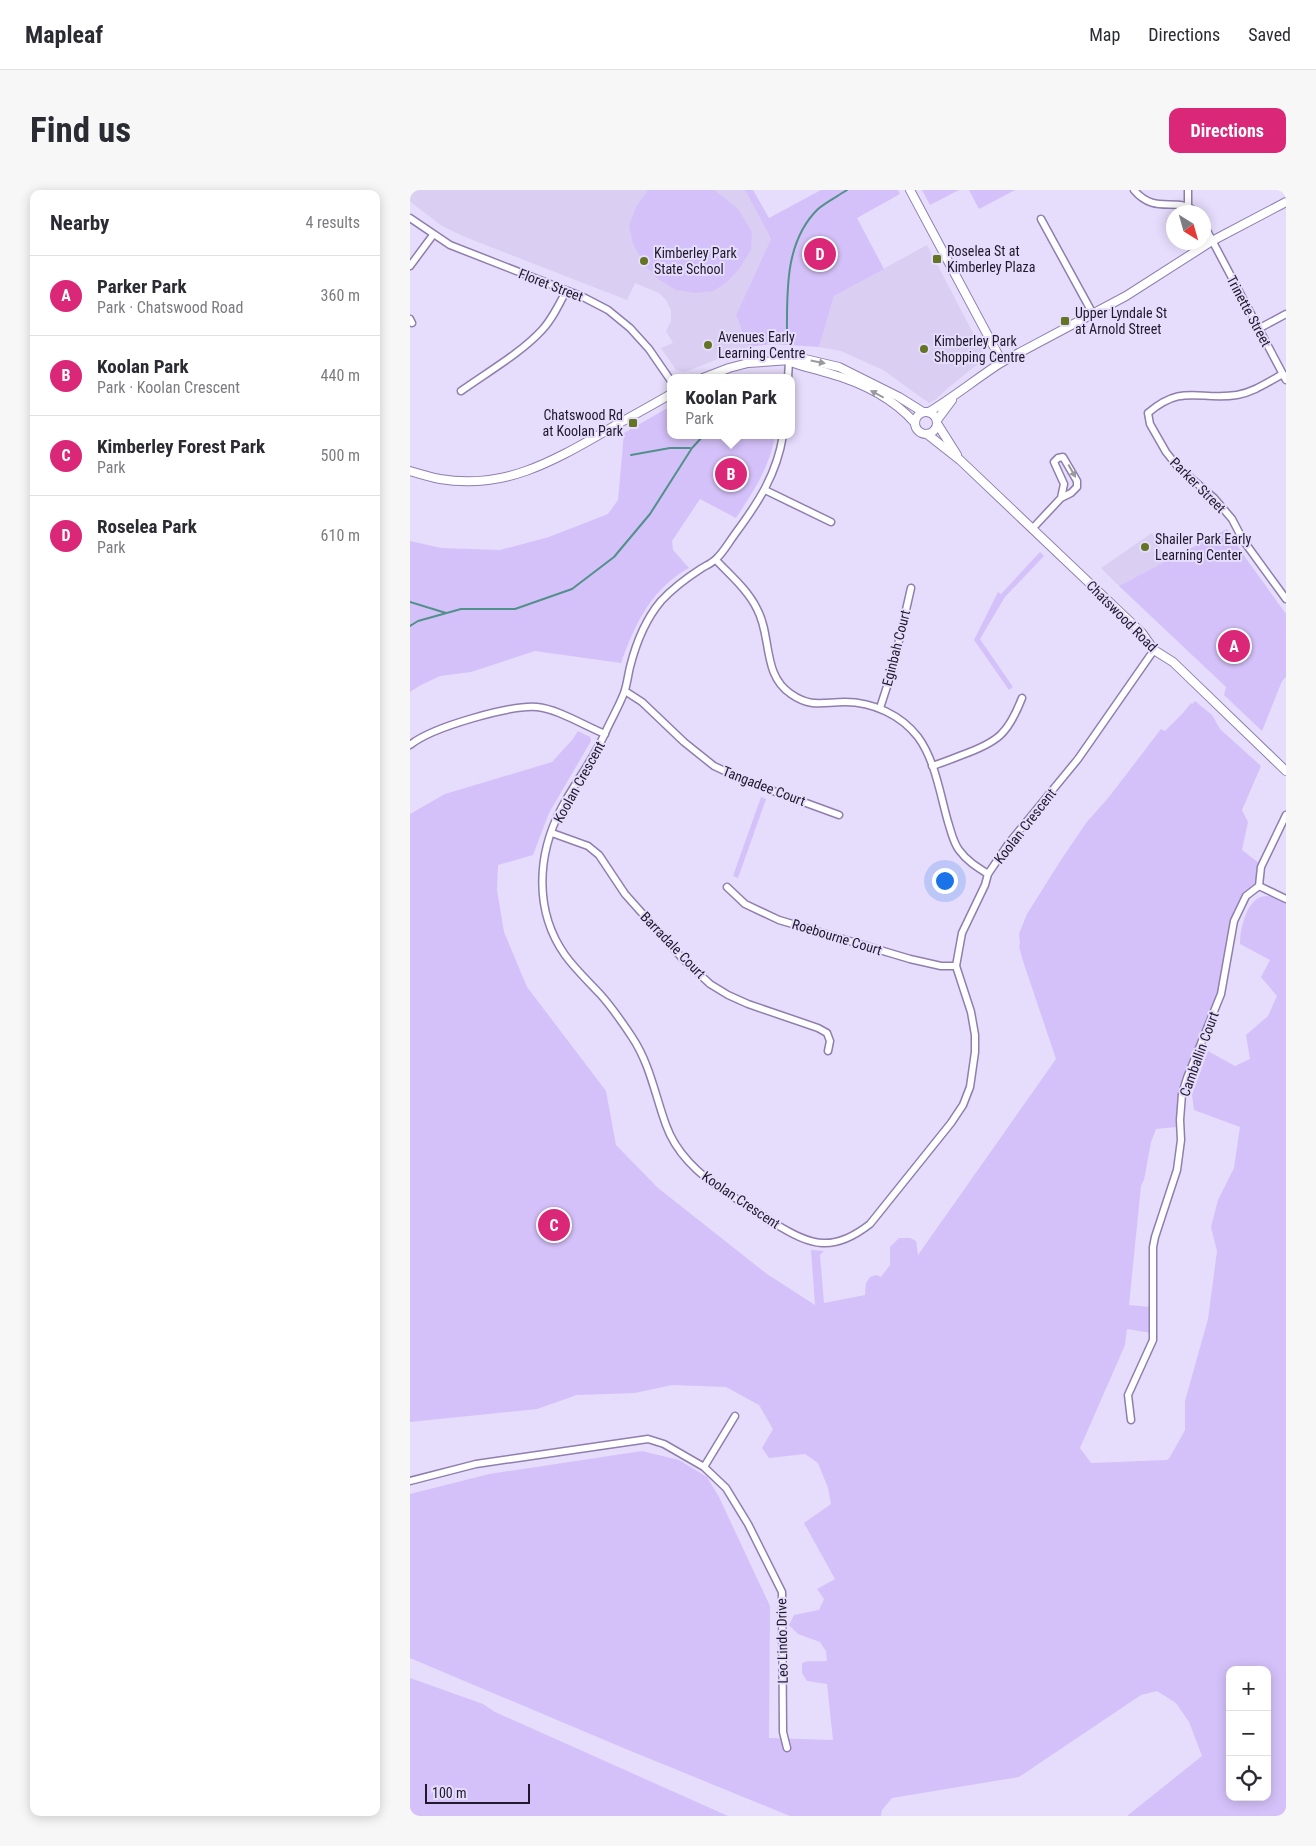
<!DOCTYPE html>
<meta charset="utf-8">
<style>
body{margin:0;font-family:"Roboto Condensed",sans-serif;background:#f7f7f7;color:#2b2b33}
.controls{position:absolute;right:15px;bottom:15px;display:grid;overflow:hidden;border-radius:10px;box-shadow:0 2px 12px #0003}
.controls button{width:45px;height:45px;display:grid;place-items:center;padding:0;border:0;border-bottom:1px solid #e1e1e2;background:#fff;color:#2b2b33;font:25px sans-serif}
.compass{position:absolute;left:756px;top:15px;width:45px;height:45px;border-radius:50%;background:#fff;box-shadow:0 2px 12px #0003;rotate:143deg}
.scale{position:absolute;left:15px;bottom:12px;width:105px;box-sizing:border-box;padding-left:5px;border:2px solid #20192c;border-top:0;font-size:14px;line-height:18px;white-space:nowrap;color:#20192c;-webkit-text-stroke:4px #e6dcfc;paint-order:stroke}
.you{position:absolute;left:534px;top:690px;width:18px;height:18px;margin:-12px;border:4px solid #fff;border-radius:50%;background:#1a73e8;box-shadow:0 0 0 8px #1a73e833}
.badge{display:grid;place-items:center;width:32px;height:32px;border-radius:50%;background:#db2777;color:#fff;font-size:16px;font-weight:700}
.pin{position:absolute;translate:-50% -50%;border:2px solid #fff;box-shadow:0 1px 5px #0006}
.popup{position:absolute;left:257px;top:184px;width:128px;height:65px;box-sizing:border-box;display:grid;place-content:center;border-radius:10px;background:#fff;filter:drop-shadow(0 1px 4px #0005);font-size:16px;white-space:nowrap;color:#7c7c81}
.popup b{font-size:19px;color:#2b2b33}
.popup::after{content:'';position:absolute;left:50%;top:100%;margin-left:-10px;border:10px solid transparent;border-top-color:#fff}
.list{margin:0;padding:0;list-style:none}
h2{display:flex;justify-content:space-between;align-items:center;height:65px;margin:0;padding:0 20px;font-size:21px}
h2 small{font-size:16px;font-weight:400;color:#7c7c81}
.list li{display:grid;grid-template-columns:32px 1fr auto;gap:15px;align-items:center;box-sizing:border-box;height:80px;padding:0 20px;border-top:1px solid #e1e1e2}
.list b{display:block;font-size:19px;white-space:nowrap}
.list p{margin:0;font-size:16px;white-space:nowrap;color:#7c7c81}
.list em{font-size:16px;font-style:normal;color:#7c7c81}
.icon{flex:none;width:28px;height:28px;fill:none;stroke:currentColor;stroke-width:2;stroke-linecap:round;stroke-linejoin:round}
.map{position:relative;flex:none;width:876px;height:1626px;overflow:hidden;border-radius:10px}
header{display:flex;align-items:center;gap:30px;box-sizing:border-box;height:70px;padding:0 25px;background:#fff;border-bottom:1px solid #e1e1e2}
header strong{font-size:24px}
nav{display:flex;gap:28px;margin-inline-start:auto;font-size:18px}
.intro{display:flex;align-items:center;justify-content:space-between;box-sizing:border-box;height:120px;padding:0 30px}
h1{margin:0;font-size:35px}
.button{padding:12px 22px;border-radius:10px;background:#db2777;color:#fff;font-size:18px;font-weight:700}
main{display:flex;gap:30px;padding:0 30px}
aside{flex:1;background:#fff;border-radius:10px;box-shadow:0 2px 12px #0003}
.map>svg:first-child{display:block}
</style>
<header>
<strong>Mapleaf</strong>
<nav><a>Map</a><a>Directions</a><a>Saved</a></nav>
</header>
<div class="intro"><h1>Find us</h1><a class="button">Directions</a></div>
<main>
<aside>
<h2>Nearby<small>4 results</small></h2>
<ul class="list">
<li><span class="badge">A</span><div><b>Parker Park</b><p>Park · Chatswood Road</p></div><em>360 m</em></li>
<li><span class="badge">B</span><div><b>Koolan Park</b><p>Park · Koolan Crescent</p></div><em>440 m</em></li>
<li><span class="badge">C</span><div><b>Kimberley Forest Park</b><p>Park</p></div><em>500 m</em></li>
<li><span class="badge">D</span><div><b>Roselea Park</b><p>Park</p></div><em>610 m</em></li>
</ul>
</aside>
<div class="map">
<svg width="876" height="1626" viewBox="0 0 876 1626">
<rect width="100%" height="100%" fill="#e6dcfc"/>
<g fill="#dacef2">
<path d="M0,0h335l26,49 -35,76 12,32 -63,25 -9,-2 -15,-22 12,-5 -7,-12 5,-10v-11l-5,-10 -7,-7 -24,-10 -8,17 -162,-63 -23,-11 -30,-23 -2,-2z"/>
<path d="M517,55l57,109 -1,6 -35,28 -12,11 -7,4 -46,-33 -42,-19 -22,-4 15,-51z"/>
<path d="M742,343l15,28 -48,25 -18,-18z"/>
</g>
<g fill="#d4c1f9" fill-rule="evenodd">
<path d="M238,0h66l24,19 14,23 -1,18 -12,19 -13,14 -13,8 -17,2 -20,-3 -18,-11 -13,-14 -12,-21 -4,-18 7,-19z"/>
<path d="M335,0h8l16,28 52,-28h77l2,4 -43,24 27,51 -50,27 -15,51 -46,-3 -25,3 -12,-32 35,-76z"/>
<path d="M512,0h37l-29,15z"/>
<path d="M559,0h46l-36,19z"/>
<path d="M261,216v29h104c-5,32 -22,57 -39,83l-36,-19 -28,42 1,9 16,18c-38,21 -54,56 -68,95l-86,-12 -64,21 -31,4 -21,10 -9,6v-151l31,7 59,2 49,-13 59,-23 10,-14 6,-67z"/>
<path d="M817,339l18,28 41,57v63l-4,4 -20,50 -38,-36 2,-8 -107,-101z"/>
<path d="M630,362l4,4 -39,41 -25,42 33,48 -4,3 -35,-50 24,-48 3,2z"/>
<path d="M785,511l17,14 8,14 41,37 -19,44 6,12 -6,28 17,13 -4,22 -10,6 -19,49 -6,43 -7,26 -26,60 -8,29 -3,29 -20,2 -5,13 -7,38 -3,6 -12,119 22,2v26l-24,-4 -2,16 -45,103 11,15 76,-3 3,-3 15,-27v-29l23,-82 9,-68 -6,-24 7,-27 16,-32 6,-41 -46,-17 -2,-15 16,-44 27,15 15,-7 -4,-24 22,-19 9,-20 -16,-19 9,-17 -30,-16c0,-15 7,-49 27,-48 7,0 13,4 19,7v913h-159l75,-60 -13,-34 -13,-19 -19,-12 -16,4 -122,82 -127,21 -10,12 -1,6h-91l-169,-69 -211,-89v-164l79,-20 153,-23 37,9 28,17 12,20 51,109 -1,132 64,2 -6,-56 -20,-3 -5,-8v-10c7,-3 16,-1 25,-2l-1,-10 -6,-9 -22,-8 -9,-9 5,-10 25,-5 5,-11 -7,-10 18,-10 -31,-56 27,-19 -3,-16 -10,-25 -13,-9 -36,4 -7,-10 11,-19 -14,-24 -33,-18 -54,-2 -37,8 -58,2 -40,14 -127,13v-608l35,-20 107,-32 20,-22 6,-9 12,6 1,4 -42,72 -16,42 -35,10 -1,25 7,42 23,55 79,104 10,54 42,43 109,86 48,31 -4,-55 13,1 -4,4 4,48 41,-8 1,-12 4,-6 6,-2 5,2 9,-12v-18l9,-9h11l6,3 2,14 138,-196 -34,-101 -3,-12 1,-2 -1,-10 8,-20 32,-51 27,-40 23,-26 52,-68 4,2 18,-18 8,-10 1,1zM820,1480h37v127h-37z"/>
<path d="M351,607l5,2 -28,79 -5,-2z"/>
<path d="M0,1488l73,26 12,8 233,104h-318z"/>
</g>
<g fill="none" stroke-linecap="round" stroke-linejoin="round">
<g stroke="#52908a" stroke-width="2">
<path d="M377,148c0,-44 -3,-96 31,-129 8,-7 20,-13 29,-19"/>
<path d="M221,265l39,-7h20"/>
<path d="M0,412l36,11"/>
<path d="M0,436l8,-5 43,-12h54l57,-20 42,-32 36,-43 42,-66 12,-13"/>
</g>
<g stroke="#8f7eae" stroke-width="9">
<g id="minor">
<path d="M724,0c22,26 42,5 62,22"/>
<path d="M778,0v18"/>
<path d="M0,28l40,27 133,52 25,13 22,18 19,21 22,32"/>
<path d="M631,29l52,95"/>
<path d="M794,35l82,155"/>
<path d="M0,76l23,-31"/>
<path d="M0,129l2,4"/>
<path d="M848,139l28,-15"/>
<path d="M873,184c-15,8 -29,18 -46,21 -38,6 -54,-12 -89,18l2,11 16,28 12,15 36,31 18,21 11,21 43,59"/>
<path d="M378,188l1,-17"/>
<path d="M51,201c25,-18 60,-38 81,-61 10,-11 17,-25 24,-39"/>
<path d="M373,245c-6,39 -25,68 -48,99 -6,8 -12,19 -19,25 -4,4 -9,6 -14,9 -14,9 -29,20 -41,33 -16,19 -25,42 -31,66 -2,8 -3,18 -6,26 -5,13 -12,25 -18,38 -12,28 -31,51 -45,78 -24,46 -27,102 4,146 10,14 23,26 35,39 12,13 22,28 32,43 18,27 23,58 34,88 11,31 37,53 63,69 15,10 30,19 45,29 37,23 59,30 96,1l81,-101 12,-18 7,-18 5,-35v-17l-4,-23 -15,-46 6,-33 23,-48 3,-11 21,-31 69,-84 76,-109"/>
<path d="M355,300l66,32"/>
<path d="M622,339l29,-31 10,-5 6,-6v-6l-14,-24 -5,1 -4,4 10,22 -3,14"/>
<path d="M306,370c14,15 32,30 41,49 15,27 5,66 34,85 20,14 32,8 54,8 28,0 56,13 73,35 17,23 22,57 30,85 3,9 5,20 11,28 8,11 18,17 29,24"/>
<path d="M215,501l17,11 42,40 30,24 32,15 93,34"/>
<path d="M470,518l12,-37 19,-83"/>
<path d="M0,555c22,-18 100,-40 127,-38 21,2 48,19 68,27"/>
<path d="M522,576c10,-3 20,-7 30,-11 36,-13 46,-21 60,-57"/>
<path d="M142,643l36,13 11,9 26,39 57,64 28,26 18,11 20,9 70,24 9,5 3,8 -2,10"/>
<path d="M849,696l27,13"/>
<path d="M317,697l18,17 34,16 131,39 31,7h15"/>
<path d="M721,1230l-3,-25 25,-55v-93l2,-10 22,-67 4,-30 -1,-20 2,-26 5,-16 34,-84 13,-73 12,-25 13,-10 2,-19 25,-52"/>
<path d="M294,1277l31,-51"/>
<path d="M0,1291l66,-17 172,-25 16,5 40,23 22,21 22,36 34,68 1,140 4,16"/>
</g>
</g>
<g stroke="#8f7eae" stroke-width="10">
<g id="tertiary">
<path d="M500,0l92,172"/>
<path d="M381,172c13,5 25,7 37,11 32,9 65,25 87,50"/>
<path d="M293,188l26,-10 19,-5 57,-4 34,8 60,30 24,15"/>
<circle cx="516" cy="233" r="11"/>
<path d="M519,222c25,-15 48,-34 73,-50l124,-66 86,-55 74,-39"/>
<path d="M527,230l15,-20"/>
<path d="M528,235l19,30"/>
<path d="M517,244l33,26 182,173 12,17 19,12 113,109"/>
<path d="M0,281c10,3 20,6 30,8 63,11 112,-17 164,-47 22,-13 45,-25 67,-38"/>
</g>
</g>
<use href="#minor" stroke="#fff" stroke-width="6"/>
<use href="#tertiary" stroke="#fff" stroke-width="8"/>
</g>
<defs><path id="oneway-solid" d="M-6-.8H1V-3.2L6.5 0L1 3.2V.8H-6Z" transform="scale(1.25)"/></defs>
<g fill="#9b98a0">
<use href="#oneway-solid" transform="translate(408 172) rotate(11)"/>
<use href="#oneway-solid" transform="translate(467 204) rotate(-152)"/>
<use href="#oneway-solid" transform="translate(662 281) rotate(61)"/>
</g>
<g fill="#637422" stroke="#e6dcfc" stroke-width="2">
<rect x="522" y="64" width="10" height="10" rx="2.5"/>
<circle cx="234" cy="71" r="5"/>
<rect x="650" y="126" width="10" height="10" rx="2.5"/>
<circle cx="298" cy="155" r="5"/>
<circle cx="514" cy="159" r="5"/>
<rect x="218" y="228" width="10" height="10" rx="2.5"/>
<circle cx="735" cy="357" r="5"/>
</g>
<g text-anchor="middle" stroke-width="4" stroke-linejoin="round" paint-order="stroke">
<g font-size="14" fill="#20192c" stroke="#e6dcfc" text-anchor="start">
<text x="537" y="66">Roselea St at<tspan x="537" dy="16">Kimberley Plaza</tspan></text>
<text x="244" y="68">Kimberley Park<tspan x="244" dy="16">State School</tspan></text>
<text x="665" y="128">Upper Lyndale St<tspan x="665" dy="16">at Arnold Street</tspan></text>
<text x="308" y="152">Avenues Early<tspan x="308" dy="16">Learning Centre</tspan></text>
<text x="524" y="156">Kimberley Park<tspan x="524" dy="16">Shopping Centre</tspan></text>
<text x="213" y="230" text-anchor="end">Chatswood Rd<tspan x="213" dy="16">at Koolan Park</tspan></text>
<text x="745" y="354">Shailer Park Early<tspan x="745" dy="16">Learning Center</tspan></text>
</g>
<g font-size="14" fill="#20192c" stroke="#e6dcfc">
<text transform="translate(141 95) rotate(21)" y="5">Floret Street</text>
<text transform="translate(839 121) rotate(62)" y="5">Trinette Street</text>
<text transform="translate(788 295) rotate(45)" y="5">Parker Street</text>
<text transform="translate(712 426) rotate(45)" y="5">Chatswood Road</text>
<text transform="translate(486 458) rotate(-76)" y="5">Eginbah Court</text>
<text transform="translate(169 592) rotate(-61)" y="5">Koolan Crescent</text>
<text transform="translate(354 596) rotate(21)" y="5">Tangadee Court</text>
<text transform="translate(615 636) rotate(-52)" y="5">Koolan Crescent</text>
<text transform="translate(427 747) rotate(17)" y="5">Roebourne Court</text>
<text transform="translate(263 755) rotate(46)" y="5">Barradale Court</text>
<text transform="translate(789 864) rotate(-70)" y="5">Camballin Court</text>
<text transform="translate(331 1010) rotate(34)" y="5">Koolan Crescent</text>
<text transform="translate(372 1451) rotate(-91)" y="5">Leo Lindo Drive</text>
</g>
</g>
</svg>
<div class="controls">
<button>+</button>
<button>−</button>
<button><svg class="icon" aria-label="locate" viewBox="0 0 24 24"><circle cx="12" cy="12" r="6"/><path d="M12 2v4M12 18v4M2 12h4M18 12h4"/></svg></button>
</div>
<svg class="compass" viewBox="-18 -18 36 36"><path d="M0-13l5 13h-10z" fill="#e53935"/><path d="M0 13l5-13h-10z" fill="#7c7c81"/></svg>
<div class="scale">100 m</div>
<div class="you"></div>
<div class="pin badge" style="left:824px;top:456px">A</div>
<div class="pin badge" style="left:321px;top:284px">B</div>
<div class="popup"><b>Koolan Park</b>Park</div>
<div class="pin badge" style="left:144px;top:1035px">C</div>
<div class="pin badge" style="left:410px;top:64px">D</div>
</div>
</main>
